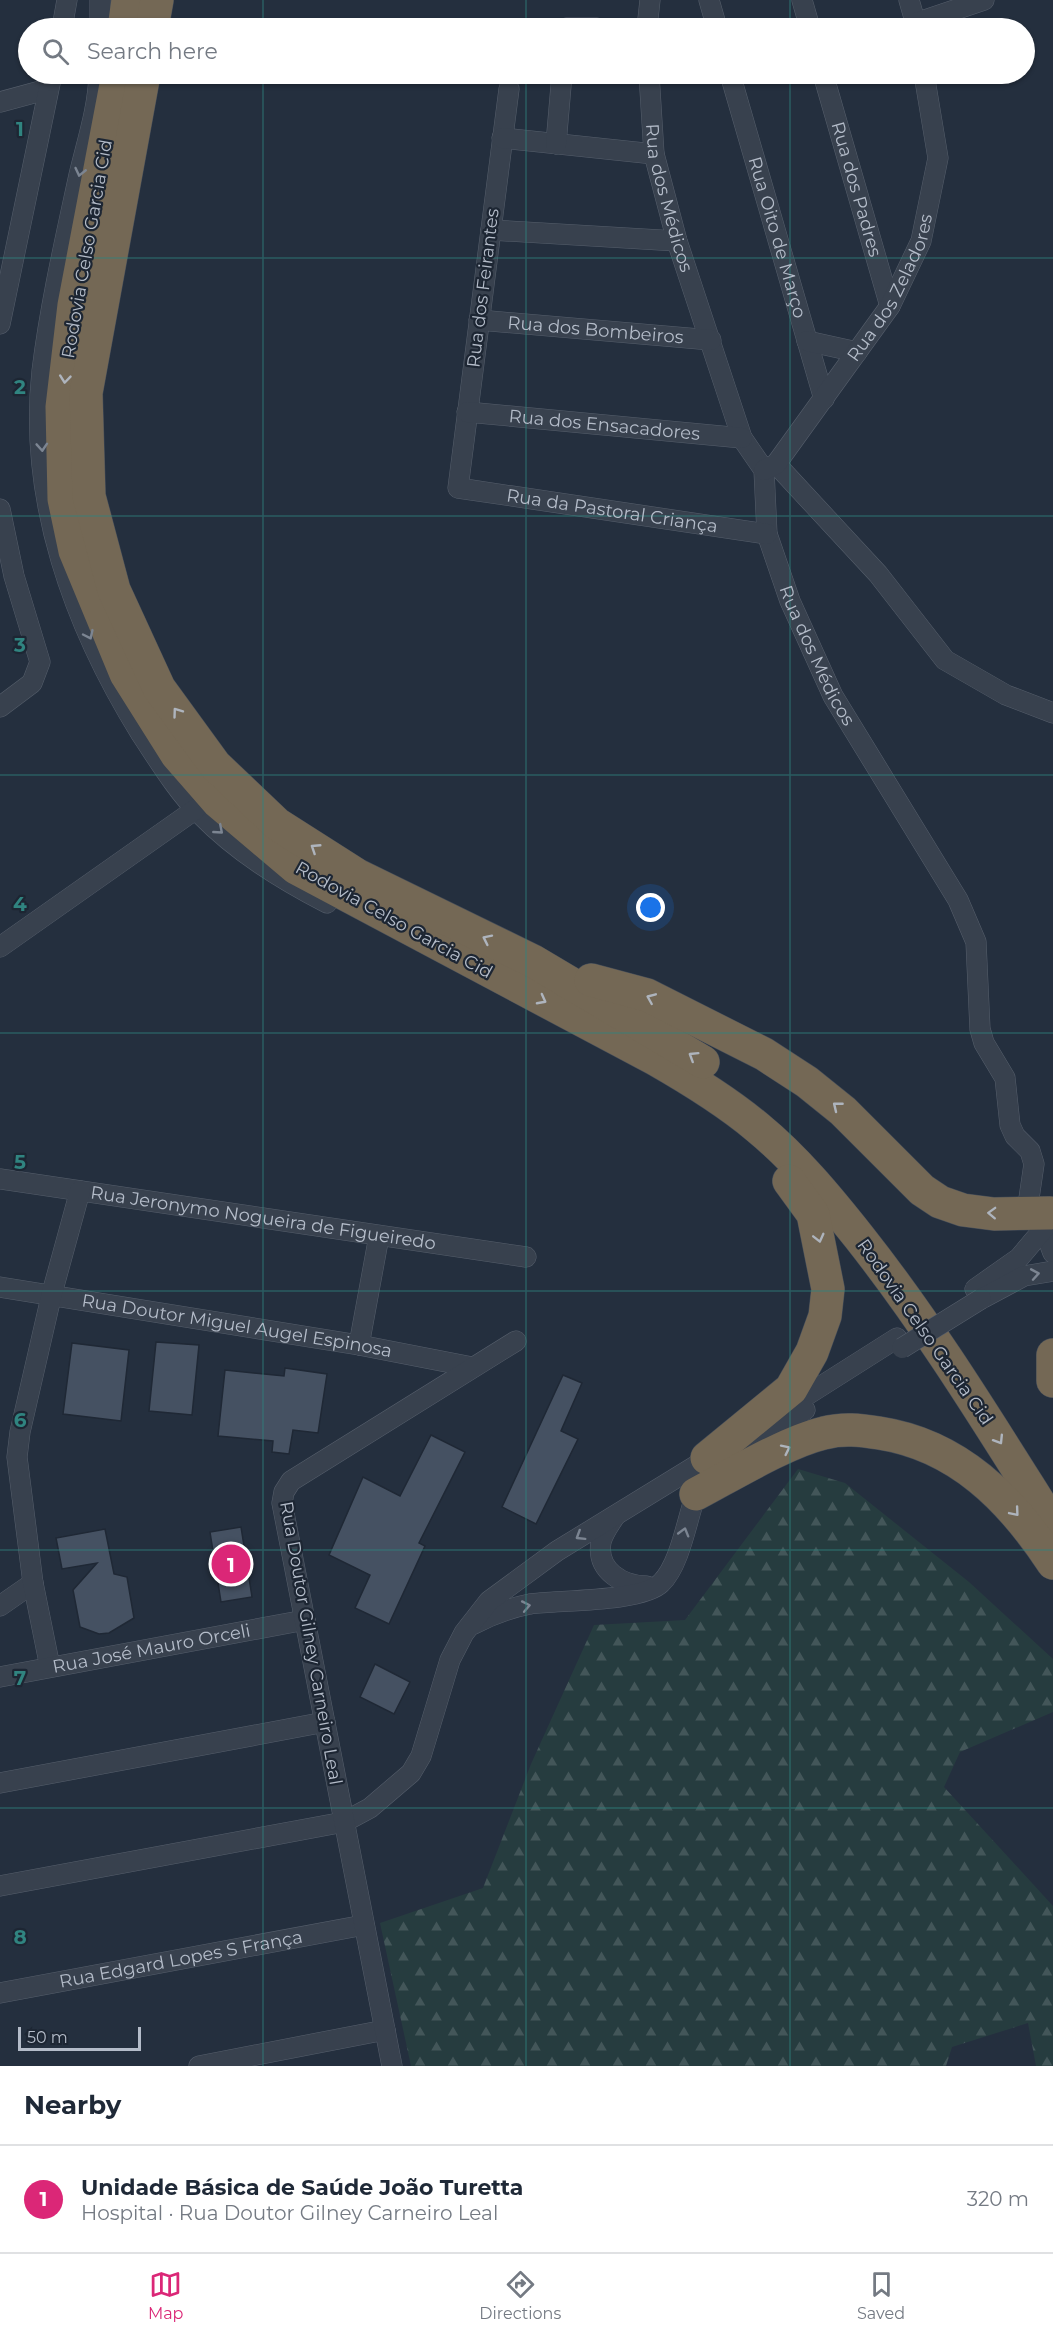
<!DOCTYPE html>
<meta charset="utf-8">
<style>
body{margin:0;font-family:Montserrat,sans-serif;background:#f6f6f7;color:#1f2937}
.scale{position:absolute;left:18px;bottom:15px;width:123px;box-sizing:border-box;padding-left:6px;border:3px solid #b4bcc9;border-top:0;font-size:16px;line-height:21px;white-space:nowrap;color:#b4bcc9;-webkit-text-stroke:4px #1d2633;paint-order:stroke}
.you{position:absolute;left:651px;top:908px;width:21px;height:21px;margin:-15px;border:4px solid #fff;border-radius:50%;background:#1a73e8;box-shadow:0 0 0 9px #1a73e833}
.badge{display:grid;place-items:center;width:39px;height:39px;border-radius:50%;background:#db2777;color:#fff;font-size:20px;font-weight:700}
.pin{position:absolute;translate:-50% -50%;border:3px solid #fff;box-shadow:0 2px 6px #0006}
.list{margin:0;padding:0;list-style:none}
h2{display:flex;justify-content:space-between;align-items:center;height:78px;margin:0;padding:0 24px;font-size:26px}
h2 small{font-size:20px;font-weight:400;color:#747a83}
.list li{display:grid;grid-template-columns:39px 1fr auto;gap:18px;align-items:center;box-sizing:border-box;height:108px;padding:0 24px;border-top:2px solid #e0e1e3}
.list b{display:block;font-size:22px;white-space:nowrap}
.list p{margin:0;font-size:20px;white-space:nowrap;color:#747a83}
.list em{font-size:20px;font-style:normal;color:#747a83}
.icon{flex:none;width:33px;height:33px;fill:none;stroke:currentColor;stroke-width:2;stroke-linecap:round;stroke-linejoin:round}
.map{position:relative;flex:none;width:1053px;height:2066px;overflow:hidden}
.search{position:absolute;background:#fff;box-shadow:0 2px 4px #0004;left:18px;right:18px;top:18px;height:66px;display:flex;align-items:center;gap:15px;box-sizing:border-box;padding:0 21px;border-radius:33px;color:#747a83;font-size:22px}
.sheet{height:186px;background:#fff}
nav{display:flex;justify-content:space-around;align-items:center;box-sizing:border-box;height:84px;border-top:2px solid #e0e1e3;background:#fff;font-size:16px;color:#747a83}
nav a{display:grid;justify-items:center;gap:3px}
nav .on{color:#db2777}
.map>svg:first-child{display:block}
</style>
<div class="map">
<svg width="1053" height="2066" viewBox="0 0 1053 2066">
<defs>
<pattern id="forest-firs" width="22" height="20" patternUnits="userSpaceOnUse" patternTransform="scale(1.5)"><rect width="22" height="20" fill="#263c3f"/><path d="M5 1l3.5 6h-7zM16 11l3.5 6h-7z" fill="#435659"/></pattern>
</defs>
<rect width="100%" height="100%" fill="#242f3e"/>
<path fill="url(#forest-firs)" d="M798,1469l47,14 124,99 84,77v53l-93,40 -16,35 109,119v160h-17l-8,-43 -76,24 -6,19h-535l-31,-143 103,-35 48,-124 63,-139 91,-5z"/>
<g fill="#455162" stroke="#1f2835" stroke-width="1.5">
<path d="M156,1342l43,3 -7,70 -43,-4z"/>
<path d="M72,1343l57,7 -8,71 -58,-7z"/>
<path d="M285,1368l42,6 -9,59 -25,-3 -4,24 -17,-2 1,-11 -55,-5 7,-66 59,6z"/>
<path d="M563,1375l19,8 -21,48 17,8 -42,85 -34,-17z"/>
<path d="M431,1435l34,17 -46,91 6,3 -36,78 -34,-16 15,-33 -41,-20 34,-78 37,19z"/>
<path d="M241,1527l11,70 -31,5 -11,-70z"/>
<path d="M105,1529l9,45 13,3 7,41 -25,15 -10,1 -19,-7 -7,-37 24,-27 -35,6 -6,-31z"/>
<path d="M375,1664l35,18 -16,32 -34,-17z"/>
</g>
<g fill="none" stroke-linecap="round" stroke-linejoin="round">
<g stroke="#565f6c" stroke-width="21">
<g id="minor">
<path d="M709,0l8,28"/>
<path d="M802,0l8,28"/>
<path d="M909,0l8,28"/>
<path d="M916,23l68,-23"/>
<path d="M62,28l5,-28"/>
<path d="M100,28v-28"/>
<path d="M566,28h31"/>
<path d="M647,28l3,-28"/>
<path d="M99,74c-1,35 -12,67 -20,101 -14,65 -29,130 -37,196 -14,129 32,255 99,363 18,27 36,57 59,80 37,38 81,65 127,89"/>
<path id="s1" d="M649,74l5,80 23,87 65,197 22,32 3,64 23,67 43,95 125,204 18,42 4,87 4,14 21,35 5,47 5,11 15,15 4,13 -7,48"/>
<path id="s2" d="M730,74l94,325"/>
<path id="s3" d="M823,74l67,232"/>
<path id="s4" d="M509,89l-51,399 309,46"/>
<path d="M0,102l48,-13"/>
<path d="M502,138l152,16"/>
<path d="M556,144l6,-70"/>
<path d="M491,230l186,11"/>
<path id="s5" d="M479,320l232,20"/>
<path d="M0,324l52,-250"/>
<path d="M807,341l50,11"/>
<path id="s6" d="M467,412l275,26"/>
<path d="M776,464l102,110 67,86 61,35 47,18"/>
<path id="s7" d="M764,470l12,-6 114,-158 31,-65 17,-83 -14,-84"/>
<path d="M0,509l14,67 26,86 -8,21 -32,24"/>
<path d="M0,947l196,-138"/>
<path id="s8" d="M0,1179l526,78"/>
<path d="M1048,1219l-1,18 6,16"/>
<path id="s9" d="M0,1287l359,58 113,22"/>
<path d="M975,1289l44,-31 27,-32"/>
<path d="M983,1298l41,-22 29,-5"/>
<path d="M359,1345l20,-109"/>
<path d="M785,1409l112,-71"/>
<path d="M726,1461l79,-51"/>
<path d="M615,1516c-5,8 -12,17 -14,26 -5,29 22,44 46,44"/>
<path d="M0,1606l33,-23"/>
<path d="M474,1624c17,-9 36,-16 56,-20 29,-4 112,-2 131,-21 19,-18 26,-64 35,-89l6,-8"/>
<path d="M50,1667l-17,-84 -16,-126 3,-25 32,-139 28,-102"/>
<path id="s10" d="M0,1677l305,-57"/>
<path d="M0,1783l325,-61"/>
<path d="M0,1886l344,-64 26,-14 41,-35 10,-17 29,-96 14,-27 25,-32 68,-50 158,-97"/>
<path id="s11" d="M0,1993l364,-68"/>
<path d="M199,2066l186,-36"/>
<path d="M392,2066l-110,-563 2,-11 7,-11 225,-140"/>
</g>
</g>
<g stroke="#434c59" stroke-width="34">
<g id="motorway">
<path d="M124,28l4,-28"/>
<path d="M152,28l5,-28"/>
<path d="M118,74l-44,231 -12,102 2,92 11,52 51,123 51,81 41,47 78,66 359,191c35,20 71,42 102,68 39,32 71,71 102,110 72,91 132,190 194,288"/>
<path d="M144,74l-58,319 3,103 25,94 45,98 56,77 62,59 80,51 176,86 170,101"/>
<path d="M591,980l56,15 117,59 43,28 36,29 79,79 18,12 23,8 31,4 56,-1"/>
<path d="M1053,1355v26"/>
<path d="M707,1458l84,-69 21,-37 13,-36 3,-27 -15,-75 -24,-33"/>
<path d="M696,1494c36,-19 90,-52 128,-61 19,-5 36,-3 55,0 79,12 132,66 174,130"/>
</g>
</g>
<use href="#minor" stroke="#38414e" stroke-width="20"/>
<use href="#motorway" stroke="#746855" stroke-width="33"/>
<g stroke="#565f6c" stroke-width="21" stroke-linecap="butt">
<path id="minor-bridge" d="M902,1348l79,-49"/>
</g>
<use href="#minor-bridge" stroke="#38414e" stroke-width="20"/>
</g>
<defs><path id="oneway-chevron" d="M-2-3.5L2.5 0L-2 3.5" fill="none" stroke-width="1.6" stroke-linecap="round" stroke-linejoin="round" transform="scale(1.5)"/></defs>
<g stroke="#7c8592">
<use href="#oneway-chevron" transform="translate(80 172) rotate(103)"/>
<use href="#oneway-chevron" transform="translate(42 447) rotate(86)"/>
<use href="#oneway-chevron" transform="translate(89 635) rotate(65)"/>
<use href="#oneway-chevron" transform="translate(219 830) rotate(41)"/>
<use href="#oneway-chevron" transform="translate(1035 1274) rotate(-10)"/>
<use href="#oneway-chevron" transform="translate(684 1532) rotate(-74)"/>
<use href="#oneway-chevron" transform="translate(580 1536) rotate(148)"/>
<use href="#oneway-chevron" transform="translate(526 1606) rotate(-11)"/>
</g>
<g stroke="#aeb4bd">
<use href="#oneway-chevron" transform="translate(65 379) rotate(96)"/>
<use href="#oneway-chevron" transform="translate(177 712) rotate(-126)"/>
<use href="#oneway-chevron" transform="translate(315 848) rotate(-147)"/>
<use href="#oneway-chevron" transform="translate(487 939) rotate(-154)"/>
<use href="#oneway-chevron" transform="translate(651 998) rotate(-157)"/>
<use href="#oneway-chevron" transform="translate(542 1000) rotate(28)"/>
<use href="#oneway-chevron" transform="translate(693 1056) rotate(-148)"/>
<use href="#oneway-chevron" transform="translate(837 1106) rotate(-141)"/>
<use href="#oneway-chevron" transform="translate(992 1213) rotate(-178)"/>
<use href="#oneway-chevron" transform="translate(819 1238) rotate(76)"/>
<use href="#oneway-chevron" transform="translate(999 1440) rotate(58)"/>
<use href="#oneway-chevron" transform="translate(786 1449) rotate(-26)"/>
<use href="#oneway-chevron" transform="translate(1015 1512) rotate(50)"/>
</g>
<path fill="none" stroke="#308480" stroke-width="1.5" stroke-opacity="0.55" d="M263,0v28M526,0v28M790,0v28M263,74v1992M526,74v1992M790,74v1992M0,258h1053M0,516h1053M0,775h1053M0,1033h1053M0,1291h1053M0,1550h1053M0,1808h1053"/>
<g text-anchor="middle" stroke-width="4.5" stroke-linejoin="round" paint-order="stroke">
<g font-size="18" fill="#b4bcc9" stroke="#1d2633">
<text dy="6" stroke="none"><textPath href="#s3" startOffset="120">Rua dos Padres</textPath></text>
<text dy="6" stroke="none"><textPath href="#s1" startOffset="126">Rua dos Médicos</textPath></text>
<text dy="6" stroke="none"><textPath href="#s2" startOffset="170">Rua Oito de Março</textPath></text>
<text transform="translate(87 249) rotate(-80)" y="6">Rodovia Celso Garcia Cid</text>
<text dy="6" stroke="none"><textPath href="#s7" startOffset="225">Rua dos Zeladores</textPath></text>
<text transform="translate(483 288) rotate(-83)" y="6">Rua dos Feirantes</text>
<text dy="6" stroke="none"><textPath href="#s5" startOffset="117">Rua dos Bombeiros</textPath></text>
<text dy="6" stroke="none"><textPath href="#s6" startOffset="138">Rua dos Ensacadores</textPath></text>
<text dy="6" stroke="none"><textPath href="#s4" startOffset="558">Rua da Pastoral Criança</textPath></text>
<text dy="6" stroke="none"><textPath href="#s1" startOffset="612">Rua dos Médicos</textPath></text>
<text transform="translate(394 920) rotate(29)" y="6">Rodovia Celso Garcia Cid</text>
<text dy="6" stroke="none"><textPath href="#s8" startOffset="266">Rua Jeronymo Nogueira de Figueiredo</textPath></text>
<text dy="6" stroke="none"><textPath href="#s9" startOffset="240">Rua Doutor Miguel Augel Espinosa</textPath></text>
<text transform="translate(925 1332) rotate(55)" y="6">Rodovia Celso Garcia Cid</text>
<text transform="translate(311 1643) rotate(80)" y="6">Rua Doutor Gilney Carneiro Leal</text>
<text dy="6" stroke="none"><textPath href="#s10" startOffset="154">Rua José Mauro Orceli</textPath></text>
<text dy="6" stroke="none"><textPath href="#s11" startOffset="184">Rua Edgard Lopes S França</textPath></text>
</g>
</g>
<g font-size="20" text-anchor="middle" font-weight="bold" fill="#308480" stroke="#1d2633" stroke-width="4.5" stroke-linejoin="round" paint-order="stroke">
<text x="20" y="136">1</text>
<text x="20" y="394">2</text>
<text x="20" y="652">3</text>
<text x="20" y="911">4</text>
<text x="20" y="1169">5</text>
<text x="20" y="1427">6</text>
<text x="20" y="1685">7</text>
<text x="20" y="1944">8</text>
</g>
</svg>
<div class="scale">50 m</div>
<div class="you"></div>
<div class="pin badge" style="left:231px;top:1564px">1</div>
<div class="search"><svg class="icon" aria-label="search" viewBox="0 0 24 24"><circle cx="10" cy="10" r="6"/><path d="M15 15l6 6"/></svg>Search here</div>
</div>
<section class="sheet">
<h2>Nearby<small></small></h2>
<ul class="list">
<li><span class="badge">1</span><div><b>Unidade Básica de Saúde João Turetta</b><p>Hospital · Rua Doutor Gilney Carneiro Leal</p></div><em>320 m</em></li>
</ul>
</section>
<nav>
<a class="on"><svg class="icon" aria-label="map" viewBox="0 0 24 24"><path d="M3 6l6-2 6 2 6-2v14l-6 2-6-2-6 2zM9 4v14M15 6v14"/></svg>Map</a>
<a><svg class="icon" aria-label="directions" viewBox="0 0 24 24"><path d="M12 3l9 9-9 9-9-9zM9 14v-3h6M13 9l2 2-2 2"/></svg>Directions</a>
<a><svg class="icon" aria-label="saved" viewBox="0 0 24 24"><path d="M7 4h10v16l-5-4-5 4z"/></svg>Saved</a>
</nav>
